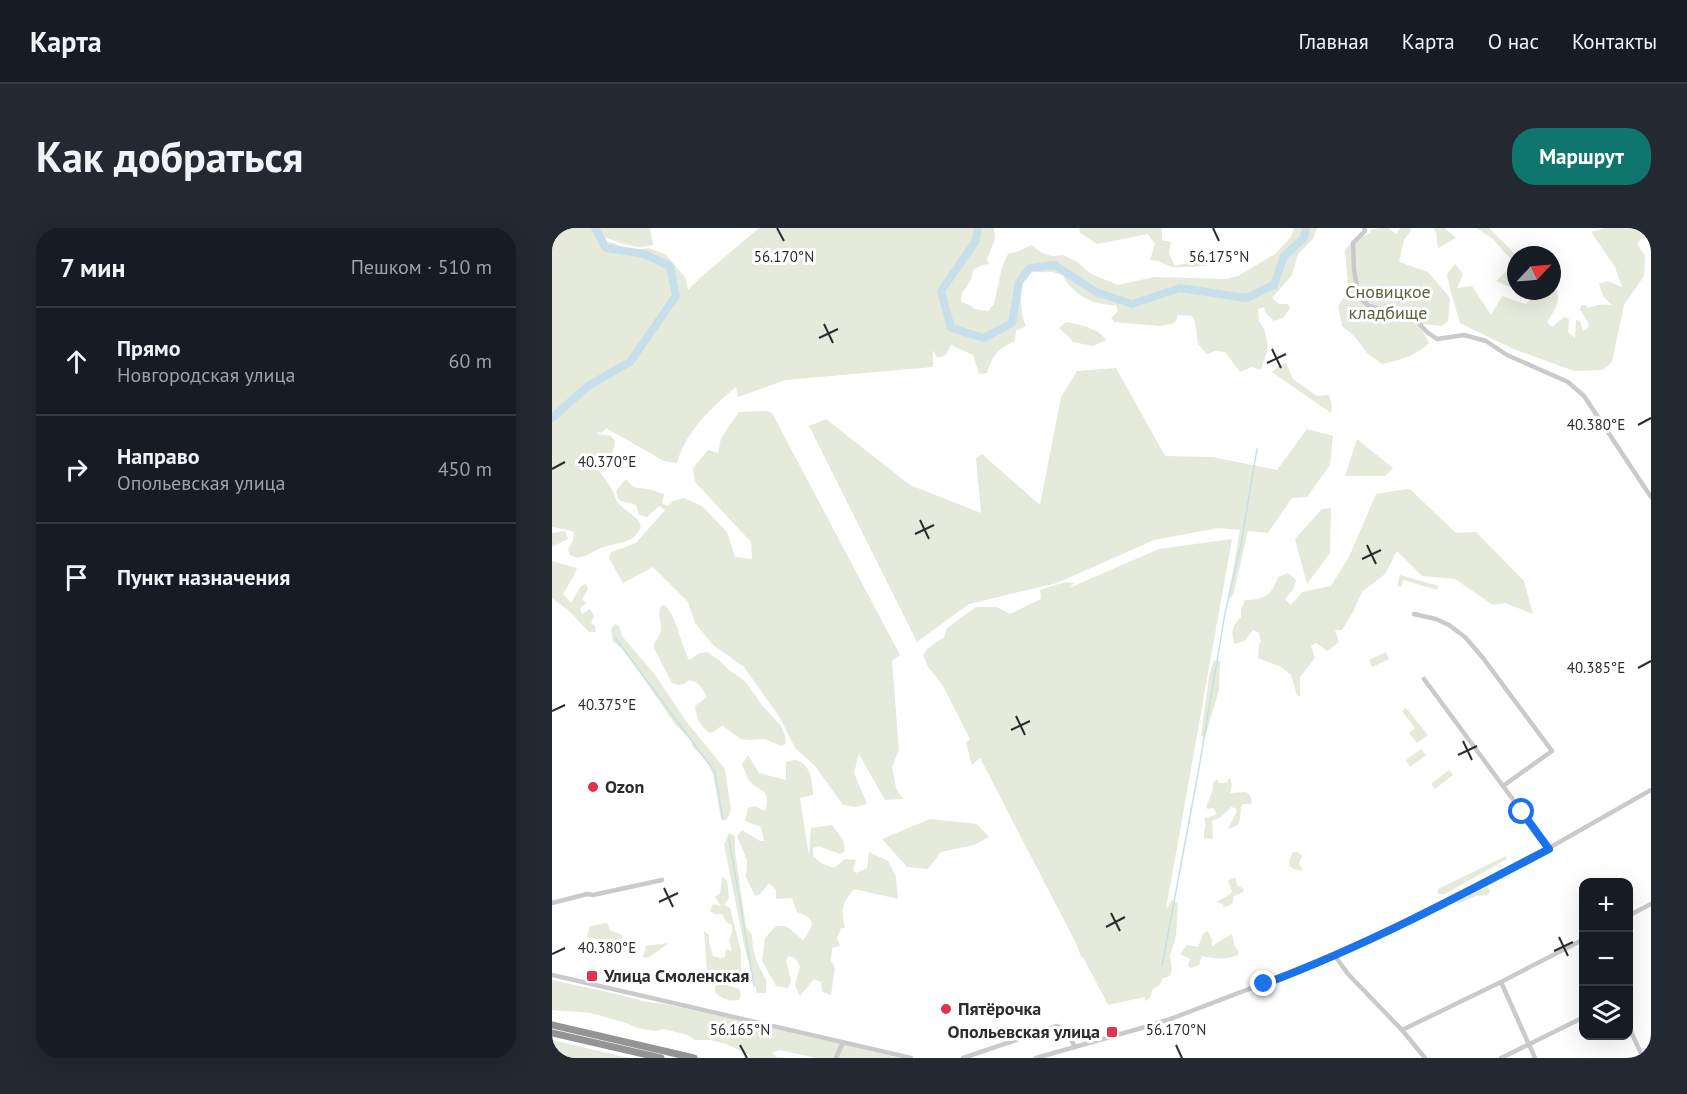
<!DOCTYPE html>
<html lang="ru">
<meta charset="utf-8">
<style>
body{margin:0;font-family:"PT Sans",sans-serif;background:#242831;color:#f1f3f6}
.controls{position:absolute;right:18px;bottom:18px;display:grid;overflow:hidden;border-radius:12px;box-shadow:0 6px 24px #0002}
.controls button{width:54px;height:54px;display:grid;place-items:center;padding:0;border:0;border-bottom:2px solid #363941;background:#171b24;color:#f1f3f6;font:30px sans-serif}
.compass{position:absolute;left:955px;top:18px;width:54px;height:54px;border-radius:50%;background:#171b24;box-shadow:0 6px 24px #0002;rotate:64deg}
.stop{position:absolute;width:18px;height:18px;margin:-14px;border:4px solid #1a73e8;border-radius:50%;background:#fff}
.stop.end{background:#1a73e8;border-color:#fff;box-shadow:0 2px 6px #0008}
.list{margin:0;padding:0;list-style:none}
h2{display:flex;justify-content:space-between;align-items:center;height:78px;margin:0;padding:0 24px;font-size:26px}
h2 small{font-size:20px;font-weight:400;color:#9ea1a6}
.list li{display:grid;grid-template-columns:39px 1fr auto;gap:18px;align-items:center;box-sizing:border-box;height:108px;padding:0 24px;border-top:2px solid #363941}
.list b{display:block;font-size:22px;white-space:nowrap}
.list p{margin:0;font-size:20px;white-space:nowrap;color:#9ea1a6}
.list em{font-size:20px;font-style:normal;color:#9ea1a6}
.icon{flex:none;width:33px;height:33px;fill:none;stroke:currentColor;stroke-width:2;stroke-linecap:round;stroke-linejoin:round}
.map{position:relative;flex:none;width:1099px;height:830px;overflow:hidden;border-radius:24px}
header{display:flex;align-items:center;gap:36px;box-sizing:border-box;height:84px;padding:0 30px;background:#171b24;border-bottom:2px solid #363941}
header strong{font-size:28px}
nav{display:flex;gap:33px;margin-inline-start:auto;font-size:21px}
.intro{display:flex;align-items:center;justify-content:space-between;box-sizing:border-box;height:144px;padding:0 36px}
h1{margin:0;font-size:42px}
.button{padding:15px 27px;border-radius:24px;background:#0f766e;color:#fff;font-size:21px;font-weight:700}
main{display:flex;gap:36px;padding:0 36px}
aside{flex:1;background:#171b24;border-radius:24px;box-shadow:0 6px 24px #0002}
.map>svg:first-child{display:block}
</style>
<header>
<strong>Карта</strong>
<nav><a>Главная</a><a>Карта</a><a>О нас</a><a>Контакты</a></nav>
</header>
<div class="intro"><h1>Как добраться</h1><a class="button">Маршрут</a></div>
<main>
<aside>
<h2>7 мин<small>Пешком · 510 m</small></h2>
<ul class="list">
<li><svg class="icon" aria-label="ahead" viewBox="0 0 24 24"><path d="M12 20V5M6 11l6-6 6 6"/></svg><div><b>Прямо</b><p>Новгородская улица</p></div><em>60 m</em></li>
<li><svg class="icon" aria-label="right" viewBox="0 0 24 24"><path d="M7 20v-9h11M14 6l5 5-5 5"/></svg><div><b>Направо</b><p>Опольевская улица</p></div><em>450 m</em></li>
<li><svg class="icon" aria-label="arrive" viewBox="0 0 24 24"><path d="M6 21V4h12l-3 4 3 4H6"/></svg><div><b>Пункт назначения</b></div></li>
</ul>
</aside>
<div class="map">
<svg width="1099" height="830" viewBox="0 0 1099 830">
<rect width="100%" height="100%" fill="#fff"/>
<g fill="#e5eadb">
<path d="M0,0h98l3,17c-5,1 -10,2 -15,2 -9,-1 -32,-8 -38,-13l-1,6 15,3 7,5 16,2 11,-2 17,6 20,23 3,13 13,-13 58,-49h235l1,11 -8,20 2,5 -7,1 -9,5 -2,10 -9,13 -1,9 9,3 4,4 14,2 6,-7 8,-37 6,-13 11,-3 12,-6 11,8 11,3 10,-1 14,7 14,12 27,11 36,-8 72,2 12,-3 37,-22 16,-17 3,-9h23l-4,11 -15,15 -6,21 -20,23 7,6h9l2,4 -7,10 -9,3 -9,-9 -1,-5 -6,2 1,12 6,10c0,4 2,7 2,10 3,9 -4,20 -6,29l-9,-3 -12,5 -15,-20 -10,-1 -8,3 -9,-10 -3,-22 -3,-6 -14,-1 -3,8 -15,3 -46,-4 -3,-4 7,-7 -2,-6c-21,1 -43,-10 -53,-29 -4,-2 -10,-5 -14,-4 -8,0 -13,2 -19,-4l-11,14c4,16 0,30 7,44l-10,5 -1,10c-18,8 -22,14 -28,32l-8,1 -6,-19 -22,-10 -5,10 -9,3 -4,-8v17l-147,13 -48,17 -2,-10c-25,21 -50,44 -59,76l-13,-2 -58,-33 -4,5 -5,-1 1,2 13,2 4,5 -2,10 -4,9 -3,1 -6,-2 -4,-5c-2,15 8,22 15,34 4,6 4,12 9,17 8,7 16,11 21,20 -5,20 -25,17 -40,23 -10,4 -20,14 -31,7l-2,-5 5,-10 1,-7 -2,-2 -20,-4v-70l1,-1 -1,-1z"/>
<path d="M527,0h83v12l9,2 -2,11 6,13 16,-4 8,-7 11,3 9,-1 4,6c-16,3 -34,5 -50,4 -10,-2 -11,-7 -23,-7l5,-16 -7,-10 -51,10 -17,-11z"/>
<path d="M827,0h10l7,6 4,-6h11l-1,4 -6,8 -5,22 29,10 22,26 -2,23 -6,5 -18,-2 -4,2 9,17c-13,13 -29,17 -47,21l-15,-11 -13,-17 -12,-10 -4,-20 8,-12v-6l2,-2 -3,-36 8,-10 18,-7 -1,-3z"/>
<path d="M881,0h12l11,10 -18,10 -2,-15z"/>
<path d="M924,0h13l27,27v8l-11,-10 -12,-14z"/>
<path d="M1052,0h38l4,3 -1,7 -5,2 -3,4 8,12 -1,20 -20,29 -12,57 -9,8 -29,1 -63,-23 -51,-25 -10,-34 -3,-15 8,-10 8,10 -6,14 15,-2 19,29 11,-19 24,8 14,-13h12v-7l2,-2c8,19 3,24 -7,40l5,5 12,-10 5,2 -1,13 7,6 1,-18 4,1 3,10 4,-2 2,-5 -9,-15 2,-4h4l2,3c10,-4 15,-4 24,-3l-9,-9 -4,-12 8,-3 15,6 -7,-20 -24,-35z"/>
<path d="M958,40l6,1v21l-20,-9z"/>
<path d="M514,94c12,2 34,7 40,18l-13,6 -20,-4 -5,-6 -9,-8z"/>
<path d="M734,135l7,16 24,17 12,-1 3,10 -1,8 -59,-41 6,-6z"/>
<path d="M564,140l49,88 47,1 65,13 30,-41 26,7 -3,29 -23,32 -15,1 -24,35 -20,-2 -15,64 -5,4 12,-69 -22,-2 -64,12 -97,43 -88,21 -52,38 -108,-216 17,-7 84,66 71,28 -5,-55 6,-4 58,51 21,-108 16,-26z"/>
<path d="M215,183l5,2 128,242 -8,6 7,89 -7,17 4,21 7,11 -18,1 -26,-46 -5,19 13,31 -12,3 -12,-2 -28,-39 -20,-18 -15,-30 -36,-51 -31,-22 -18,-22 -7,-21 -35,-35 -30,16 -14,-25 2,-6 25,-9 29,-33 -6,-4 -12,11 -8,-2 -3,-10 -17,-5 -3,-9 10,-12c7,11 12,8 22,10 6,1 11,4 16,5l-2,9 6,3 5,-5 11,-3 18,8 25,26 8,25 17,2 -1,-17 -56,-60 -2,-14 15,-18 10,3 3,-15 18,-26z"/>
<path d="M805,211l36,29 -8,8h-40z"/>
<path d="M855,261l4,1 45,43 20,-1 48,49 9,33 -28,-11 -12,2 -38,-26 -33,-3 -25,-25 -12,23 -23,18 -9,20 -11,18h-7l4,12 -12,9 -11,-8 -5,3 4,12 -15,19v20l-3,-2 -6,-20 -10,-8 -23,-9 1,-14 2,-2 -2,-9 -6,-3 -8,11 -11,3c-3,-13 -2,-18 7,-27v-7l4,-10c19,0 27,-5 33,-23l10,-4 8,7 -3,10 -8,9 6,6 11,-13 29,-6 18,-29 27,-63z"/>
<path d="M779,280l-1,45 -23,31 -12,-45 27,-30z"/>
<path d="M13,303l3,8 -16,8v-14z"/>
<path d="M680,311l-66,370 6,-9 6,3 -2,33 -6,20 2,13 -2,7 -7,2 -4,8 -6,3 -4,10 -5,2 1,-4 -37,8 -25,-48h-2l-5,-14 -96,-185 -8,7 -6,-22 4,-4 -28,-55 -14,-17 -5,-12 4,-6 17,-12 3,-9 29,-21h21l13,7 31,-15 -1,-9 25,-8 9,1 -5,5 90,-39z"/>
<path d="M0,333l25,7 -5,11 -9,15 8,9 10,-17 5,-2 2,5 -6,10 4,4 -6,5 2,6 8,-5 4,7 -3,7 4,3 1,6h-7l-20,-21 -17,-13z"/>
<path d="M848,347l39,11 -2,4 -34,-10 -2,7 -4,-1z"/>
<path d="M113,377c13,15 15,37 24,55l11,-7 7,-1 13,9 9,9 16,11 17,24 19,21 4,10 1,8 -5,2 -16,-7 -16,1 -8,-1 -18,-13h-2l-6,5 -5,2c-10,-6 -14,-16 -15,-27l12,-9c-5,-9 -7,-15 -18,-17 -4,5 -11,6 -17,3l-18,-35c0,-8 4,-8 6,-15 4,-9 -4,-15 1,-27z"/>
<path d="M63,396l4,2 3,10 34,40 29,44 40,49 6,41 -4,10 -6,-1 -8,-45 -6,-13 -15,-15v-5l-17,-17 -51,-74 -11,-9 -2,-11z"/>
<path d="M834,424l3,7 -17,8 -3,-7z"/>
<path d="M662,432l6,1 -1,29 -14,47 -4,-1 8,-60z"/>
<path d="M854,480l22,27 -11,8 -8,-10 6,-5 -13,-17z"/>
<path d="M869,521l5,6 -16,12 -4,-7z"/>
<path d="M196,527l11,18 27,7v-18c1,-1 9,-2 10,-2 15,4 17,23 17,35l-13,3 9,58 2,-28 21,-3 11,15 2,11 -5,3 -22,-8 -5,2v8l8,7 13,5 11,-9 11,1 -3,10 3,3 11,-5 2,-16 19,9 8,16 2,22 -44,-10c-13,16 -13,20 -9,39h-4l-4,10 3,8 -8,2 -1,13 4,6 -4,28 -9,-3 -1,-10 -7,-3 -14,17 -5,-11 5,-19 -5,-8 -7,-2 -2,5 5,19 -3,8 -12,-2 -14,-25 3,-23 11,-12h10l17,14c11,-15 14,-21 -6,-28l-5,-14 -16,1v-9l-7,-7 -9,11 -5,2 -9,-19 1,-17 -10,-24 5,-6 18,11h4l-3,-14 -16,-6 3,-13 7,-2 10,5c7,-26 -7,-17 -17,-32 -2,-5 -4,-10 -6,-15z"/>
<path d="M897,542l4,5 -18,14 -4,-5z"/>
<path d="M678,550l2,7 -2,8 16,-1 4,3 2,7 -2,2h-7l-2,3 -1,11 -2,7 -10,4 9,-18 -2,-3 -4,-1 -10,10 -9,4 1,18 -9,-1v-8l2,-5 -2,-6 13,-5 -4,-6 -5,1 -2,-1 7,-19v-6l4,-4 2,4h7z"/>
<path d="M378,591l47,5 12,13 -15,8 -33,7 -13,17 -21,-2 -25,-28z"/>
<path d="M177,605l6,3v15l11,76 6,8 1,14 4,13 9,18v13h-9l-12,-44 -21,-104z"/>
<path d="M741,624h5l4,4 -3,7 4,8 -9,-2 -4,-3 -1,-5z"/>
<path d="M954,628l1,3 -62,35h-7v-5z"/>
<path d="M170,649l5,3 2,18 -5,7 6,3 11,43v25c-10,10 -25,6 -34,-3l-3,-42 5,4v8l4,13 8,2 4,-1 1,-8 6,2 -3,-11 3,-7v-8l-6,-3 -4,-8h-8l-4,-3 3,-7 8,2 -6,-9 5,-3z"/>
<path d="M683,649l2,8 7,4 -1,3 -9,4c-1,8 -2,9 -10,11l-1,-3 -7,-2 15,-8 1,-3 -4,-10z"/>
<path d="M934,659l4,3 -2,5 -12,1 -18,8 -2,-2z"/>
<path d="M55,695l3,7 12,5 -1,9 -34,-7 3,-11z"/>
<path d="M656,703l4,9v6l20,-12 3,13 3,3v5c-13,5 -23,4 -36,1l-3,9 -8,3 -3,-2 2,-7 -10,-5 7,-9 11,2 5,-13z"/>
<path d="M117,715l-21,15 -5,-1 3,-11z"/>
<path d="M0,752l60,13 35,9 18,2 115,25 119,29h-83l-36,-8 -8,3 5,4 9,1h-37l1,-3 -24,-11 -16,-4h-15l-8,-5 -23,-6 -9,2 -18,-3 -11,-5 -35,-10 -39,-3z"/>
<path d="M172,756l15,5 2,6 -2,5c-10,2 -17,-1 -24,-8v-6z"/>
<path d="M0,812l77,18h-77z"/>
</g>
<g fill="none" stroke-linecap="round" stroke-linejoin="round">
<g stroke="#c7dfea" stroke-width="1.5">
<path d="M63,410l100,134 8,48"/>
<path d="M177,610l25,148"/>
<path d="M610,738l37,-198 26,-155 16,-68 16,-96"/>
</g>
<g stroke="#c7dfea" stroke-width="8">
<path d="M426,0l-3,14 -34,49 10,37 33,10 28,-15 7,-41 11,-14 25,-3 41,27 36,12 48,-16 66,10 28,-13 10,-29 20,-18 2,-10"/>
<path d="M0,190l36,-32 42,-24 46,-66 -6,-30 -26,-12 -38,-6 -11,-20"/>
</g>
<g stroke="#cacaca" stroke-width="4.5">
<path d="M812,0l1,3 -12,12 1,27 5,27 10,9 47,14 11,12 10,7 27,-4 22,6 21,14 61,27 16,14 67,101"/>
<path d="M862,386l22,5 13,6 16,12 18,21 69,93 -49,35 46,62"/>
<path d="M872,451l79,107"/>
<path d="M0,675l35,-9 6,1 69,-15"/>
<path d="M1076,688l23,-12"/>
<path d="M783,728l13,18 54,56 23,28"/>
<path d="M0,747l359,83"/>
<path d="M949,754l34,76"/>
<path d="M1076,797l15,33"/>
<path d="M850,802l99,-48 83,-43"/>
<path d="M284,830l7,-16"/>
<path d="M411,830l94,-32c10,4 13,12 18,21"/>
<path d="M484,830l109,-31 28,-9 162,-62 133,-64 81,-44 102,-58"/>
<path d="M949,830l83,-41"/>
</g>
<g stroke="#949494" stroke-width="7">
<path d="M0,797l142,33"/>
<path d="M0,805l109,25"/>
</g>
</g>
<g fill="none" stroke-linecap="round" stroke-linejoin="round">
<path stroke="#1a73e8" stroke-width="8" d="M712,756c99,-37 192,-86 285,-135l-27,-37"/>
</g>
<path fill="none" stroke="#2d2d2d" stroke-width="2" d="M225,0l7,13M661,0l6,13M272,96l9,19M267,110l19,-9M720,121l9,19M715,135l19,-9M1086,197l13,-7M0,241l13,-7M368,292l9,19M363,306l19,-9M815,317l9,19M810,331l19,-9M1086,440l13,-7M0,483l13,-6M464,488l9,19M459,502l19,-9M911,513l9,19M906,527l19,-9M112,660l9,19M107,674l19,-9M559,685l9,18M554,699l19,-10M1007,709l9,19M1002,723l19,-9M0,726l13,-6M188,817l7,13M624,817l6,13"/>
<g fill="#e0334f" stroke="#fff" stroke-width="2">
<circle cx="41" cy="559" r="6"/>
<rect x="34" y="742" width="12" height="12" rx="3"/>
<circle cx="394" cy="781" r="6"/>
<rect x="554" y="798" width="12" height="12" rx="3"/>
</g>
<g text-anchor="middle" stroke-width="6" stroke-linejoin="round" paint-order="stroke">
<g font-size="18" fill="#54673c" stroke="#fff">
<text x="836" y="70">Сновицкое<tspan x="836" dy="21">кладбище</tspan></text>
</g>
<g font-size="18" font-weight="bold" fill="#2d2d2d" stroke="#fff" text-anchor="start">
<text x="53" y="565">Ozon</text>
<text x="52" y="754">Улица Смоленская</text>
<text x="406" y="787">Пятёрочка</text>
<text x="548" y="810" text-anchor="end">Опольевская улица</text>
</g>
</g>
<g font-size="15" text-anchor="middle" fill="#2d2d2d" stroke="#fff" stroke-width="6" stroke-linejoin="round" paint-order="stroke">
<text x="232" y="34">56.170°N</text>
<text x="667" y="34">56.175°N</text>
<text x="1044" y="202">40.380°E</text>
<text x="55" y="239">40.370°E</text>
<text x="1044" y="445">40.385°E</text>
<text x="55" y="482">40.375°E</text>
<text x="55" y="725">40.380°E</text>
<text x="188" y="807">56.165°N</text>
<text x="624" y="807">56.170°N</text>
</g>
</svg>
<div class="controls">
<button>+</button>
<button>−</button>
<button><svg class="icon" aria-label="layers" viewBox="0 0 24 24"><path d="M12 4l9 5-9 5-9-5zM3 14l9 5 9-5"/></svg></button>
</div>
<svg class="compass" viewBox="-18 -18 36 36"><path d="M0-13l5 13h-10z" fill="#e53935"/><path d="M0 13l5-13h-10z" fill="#9ea1a6"/></svg>
<div class="stop" style="left:970px;top:584px"></div>
<div class="stop end" style="left:712px;top:756px"></div>
</div>
</main>
